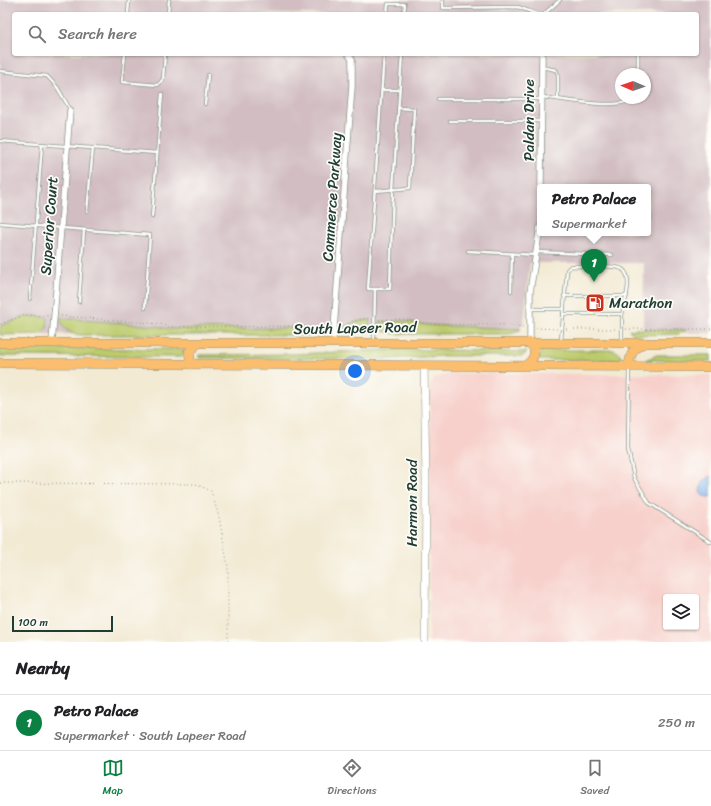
<!DOCTYPE html>
<meta charset="utf-8">
<style>
body{margin:0;font-family:Sriracha,sans-serif;background:#f2f2f2;color:#202124}
.controls{position:absolute;right:12px;bottom:12px;display:grid;overflow:hidden;border-radius:4px;box-shadow:0 1px 3px #0004}
.controls button{width:36px;height:36px;display:grid;place-items:center;padding:0;border:0;border-bottom:1px solid #e0e0e0;background:#fff;color:#202124;font:20px sans-serif}
.compass{position:absolute;left:615px;top:68px;width:36px;height:36px;border-radius:50%;background:#fff;box-shadow:0 1px 3px #0004;rotate:272deg}
.scale{position:absolute;left:12px;bottom:10px;width:101px;box-sizing:border-box;padding-left:4px;border:2px solid #1f3d34;border-top:0;font-size:11px;line-height:14px;white-space:nowrap;color:#1f3d34;-webkit-text-stroke:3px #fdfcf7;paint-order:stroke}
.you{position:absolute;left:355px;top:371px;width:14px;height:14px;margin:-10px;border:3px solid #fff;border-radius:50%;background:#1a73e8;box-shadow:0 0 0 6px #1a73e833}
.badge{display:grid;place-items:center;width:26px;height:26px;border-radius:50%;background:#0b8043;color:#fff;font-size:13px;font-weight:700}
.pin{position:absolute;translate:-50% -33px;filter:drop-shadow(0 1px 2px #0008)}
.pin::after{content:'';position:absolute;top:21px;width:14px;height:12px;background:inherit;clip-path:polygon(0 0,100% 0,50% 100%)}
.popup{position:absolute;left:537px;top:184px;width:114px;height:52px;box-sizing:border-box;display:grid;place-content:center;border-radius:4px;background:#fff;filter:drop-shadow(0 1px 3px #0005);font-size:13px;white-space:nowrap;color:#757577}
.popup b{font-size:15px;color:#202124}
.popup::after{content:'';position:absolute;left:50%;top:100%;margin-left:-8px;border:8px solid transparent;border-top-color:#fff}
.list{margin:0;padding:0;list-style:none}
h2{display:flex;justify-content:space-between;align-items:center;height:52px;margin:0;padding:0 16px;font-size:17px}
h2 small{font-size:13px;font-weight:400;color:#757577}
.list li{display:grid;grid-template-columns:26px 1fr auto;gap:12px;align-items:center;box-sizing:border-box;height:56px;padding:0 16px;border-top:1px solid #e0e0e0}
.list b{display:block;font-size:15px;white-space:nowrap}
.list p{margin:0;font-size:13px;white-space:nowrap;color:#757577}
.list em{font-size:13px;font-style:normal;color:#757577}
.icon{flex:none;width:22px;height:22px;fill:none;stroke:currentColor;stroke-width:2;stroke-linecap:round;stroke-linejoin:round}
.map{position:relative;flex:none;width:711px;height:642px;overflow:hidden}
.search{position:absolute;background:#fff;box-shadow:0 1px 3px #0004;left:12px;right:12px;top:12px;height:44px;display:flex;align-items:center;gap:10px;box-sizing:border-box;padding:0 14px;border-radius:4px;color:#757577;font-size:15px}
.sheet{height:108px;background:#fff}
nav{display:flex;justify-content:space-around;align-items:center;box-sizing:border-box;height:56px;border-top:1px solid #e0e0e0;background:#fff;font-size:11px;color:#757577}
nav a{display:grid;justify-items:center;gap:2px}
nav .on{color:#0b8043}
.map>svg:first-child{display:block}
</style>
<div class="map">
<svg width="711" height="642" viewBox="0 0 711 642">
<rect width="100%" height="100%" fill="#fdfcf7"/>
<filter id="ink" filterUnits="userSpaceOnUse"><feTurbulence type="fractalNoise" baseFrequency=".025" numOctaves="2"/><feDisplacementMap in="SourceGraphic" scale="8" xChannelSelector="R" yChannelSelector="G"/><feConvolveMatrix kernelMatrix="1 2 1 2 8 2 1 2 1" color-interpolation-filters="sRGB"/></filter>
<filter id="wash" filterUnits="userSpaceOnUse"><feTurbulence type="fractalNoise" baseFrequency=".012" numOctaves="4" result="noise"/><feDisplacementMap in="SourceGraphic" scale="16" xChannelSelector="R" yChannelSelector="G"/><feGaussianBlur stdDeviation="0.9" result="paint"/><feColorMatrix in="noise" values="0 0 0 0 0 0 0 0 0 0 0 0 0 0 0 0 0 1.4 0 .05"/><feComposite in="paint" operator="in"/></filter>
<g filter="url(#wash)">
<rect width="100%" height="100%" fill="#f3ead4"/>
<path fill="#f7d0cb" fill-rule="evenodd" d="M453,373l258,2v267h-282l1,-250 1,-8 4,-6zM666,597h30v30h-30z"/>
<path fill="#d2bec2" fill-rule="evenodd" d="M0,0h711v333l-68,-1 1,-69h-114l-6,59 -7,9 -8,3 -159,-2 -69,3 -281,-1zM14,14h683v40h-683zM621,74h24v24h-24zM540,187h108v46h-108z"/>
<g fill="#bcca6c" stroke="#6e8450">
<path d="M35,316l13,2 -1,10 -6,6 -41,1v-9l22,-8z"/>
<path d="M60,318l97,8 12,3 134,-1 12,3 12,-2 -5,4 -6,2h-235c-12,-1 -19,-6 -21,-17z"/>
<path d="M365,320h5l-1,7 -5,5 -12,2 -9,-5 10,-6z"/>
<path d="M405,321l23,4 93,4 -4,3 -7,2h-113c-9,-1 -17,-2 -18,-12z"/>
<path d="M629,330l7,-1 50,1 -7,4 -42,1 -4,-1z"/>
<path d="M0,348l173,1 12,1 -3,7 -182,-1z"/>
<path d="M404,349l123,3 -4,4h-78l-57,3 -189,-1v-3l96,-1z"/>
<path d="M541,350h73l6,4 1,6h-82z"/>
<path d="M657,355h54v6l-66,-1z"/>
</g>
<path fill="#81b3ee" stroke="#507891" d="M711,476v21l-8,-1 -3,-4 2,-10z"/>
</g>
<g filter="url(#ink)">
<g fill="none" stroke-linecap="round" stroke-linejoin="round">
<g stroke="#899484" stroke-width="4">
<g id="service">
<path d="M443,0v8l75,-1 19,7"/>
<path d="M128,14l1,-14"/>
<path d="M168,14l1,-14"/>
<path d="M387,14l1,-10h17l-1,10"/>
<path d="M544,14l16,-14"/>
<path d="M125,54l-3,28 36,3 5,-6 2,-25"/>
<path d="M384,54l-16,235h22l3,-100 9,-135"/>
<path d="M638,54v20"/>
<path d="M542,67l14,3 2,4v25"/>
<path d="M0,71l47,5 10,11 13,22"/>
<path d="M382,90h17"/>
<path d="M542,97c17,2 80,14 91,1"/>
<path d="M438,99h103"/>
<path d="M205,104l3,-29"/>
<path d="M450,121h90"/>
<path d="M0,141l157,12"/>
<path d="M375,191l35,-3 4,-79 -16,-1"/>
<path d="M87,211l6,-63"/>
<path d="M152,217l10,-123"/>
<path d="M0,223l150,12 -5,73"/>
<path d="M468,251l67,4"/>
<path d="M537,252l75,3"/>
<path d="M511,291l1,-37"/>
<path d="M564,296h63"/>
<path d="M30,299l12,-154"/>
<path d="M79,302l5,-72"/>
<path d="M531,309h32"/>
<path d="M563,314h59"/>
<path d="M374,341l1,-52"/>
<path d="M561,341l6,-71 4,-4c11,1 42,-2 51,3 13,8 1,36 0,47 0,8 0,17 0,25"/>
<path d="M629,369l-1,80 6,29 15,25 62,39"/>
</g>
</g>
<g stroke="#899484" stroke-width="7">
<g id="minor">
<path d="M541,187l1,-133"/>
<path d="M333,342l19,-256v-27l-4,-5"/>
<path d="M530,342v-50l10,-65"/>
<path d="M52,343l18,-233"/>
</g>
</g>
<g stroke="#899484" stroke-width="8">
<path id="tertiary" d="M424,365l2,116 -1,161"/>
</g>
<g stroke="#899484" stroke-width="10">
<g id="primary">
<path d="M0,343h711"/>
<path d="M0,363l711,4"/>
<path d="M191,364l-2,-12 8,-8"/>
<path d="M525,366c10,-7 12,-15 5,-24"/>
<path d="M629,366c1,-11 4,-19 16,-23"/>
</g>
</g>
<g stroke="#899484" stroke-width="1" stroke-dasharray="1 3" stroke-linecap="butt">
<path d="M61,316l99,8 8,3 131,-1 19,3 10,-1"/>
<path d="M379,320l23,-1 24,5 76,1 21,2"/>
<path d="M0,324l25,-9 23,1"/>
<path d="M341,327l12,-6 17,-3"/>
<path d="M536,328l21,1"/>
<path d="M566,329h51"/>
<path d="M626,329h85"/>
<path d="M0,483l196,1 15,7 8,26 9,50v75"/>
</g>
<use href="#service" stroke="#fff" stroke-width="2.5"/>
<use href="#minor" stroke="#fff" stroke-width="5.5"/>
<use href="#tertiary" stroke="#fff" stroke-width="7"/>
<use href="#primary" stroke="#fbbd6e" stroke-width="9"/>
</g>
</g>
<defs>
<g id="fuel-square" transform="scale(1)"><rect x="-9" y="-9" width="18" height="18" rx="4" fill="#c8321e" stroke="#fdfcf7"/><path d="M-5.5-6h7V0h2V4h1.3V-2.5L3-4.5l.8-.8L6-3V5H2.5V1h-1V6h-7ZM-4.2-4.7v3.2H.2V-4.7Z" fill="#fff"/></g>
</defs>
<g fill-rule="evenodd">
<use href="#fuel-square" x="595" y="303"/>
</g>
<g text-anchor="middle" stroke-width="3.5" stroke-linejoin="round" paint-order="stroke">
<g font-size="15" fill="#1f3d34" stroke="#fdfcf7">
<text transform="translate(529 120) rotate(-90)" y="5">Paldan Drive</text>
<text transform="translate(332 197) rotate(-86)" y="5">Commerce Parkway</text>
<text transform="translate(49 226) rotate(-86)" y="5">Superior Court</text>
<text transform="translate(355 328) rotate(-1)" y="5">South Lapeer Road</text>
<text transform="translate(412 503) rotate(-90)" y="5">Harmon Road</text>
</g>
<g font-size="15" fill="#1f3d34" stroke="#fdfcf7" text-anchor="start">
<text x="609" y="308">Marathon</text>
</g>
</g>
</svg>
<div class="controls">
<button><svg class="icon" aria-label="layers" viewBox="0 0 24 24"><path d="M12 4l9 5-9 5-9-5zM3 14l9 5 9-5"/></svg></button>
</div>
<svg class="compass" viewBox="-18 -18 36 36"><path d="M0-13l5 13h-10z" fill="#e53935"/><path d="M0 13l5-13h-10z" fill="#757577"/></svg>
<div class="scale">100 m</div>
<div class="you"></div>
<div class="pin badge" style="left:594px;top:282px">1</div>
<div class="popup"><b>Petro Palace</b>Supermarket</div>
<div class="search"><svg class="icon" aria-label="search" viewBox="0 0 24 24"><circle cx="10" cy="10" r="6"/><path d="M15 15l6 6"/></svg>Search here</div>
</div>
<section class="sheet">
<h2>Nearby<small></small></h2>
<ul class="list">
<li><span class="badge">1</span><div><b>Petro Palace</b><p>Supermarket · South Lapeer Road</p></div><em>250 m</em></li>
</ul>
</section>
<nav>
<a class="on"><svg class="icon" aria-label="map" viewBox="0 0 24 24"><path d="M3 6l6-2 6 2 6-2v14l-6 2-6-2-6 2zM9 4v14M15 6v14"/></svg>Map</a>
<a><svg class="icon" aria-label="directions" viewBox="0 0 24 24"><path d="M12 3l9 9-9 9-9-9zM9 14v-3h6M13 9l2 2-2 2"/></svg>Directions</a>
<a><svg class="icon" aria-label="saved" viewBox="0 0 24 24"><path d="M7 4h10v16l-5-4-5 4z"/></svg>Saved</a>
</nav>
